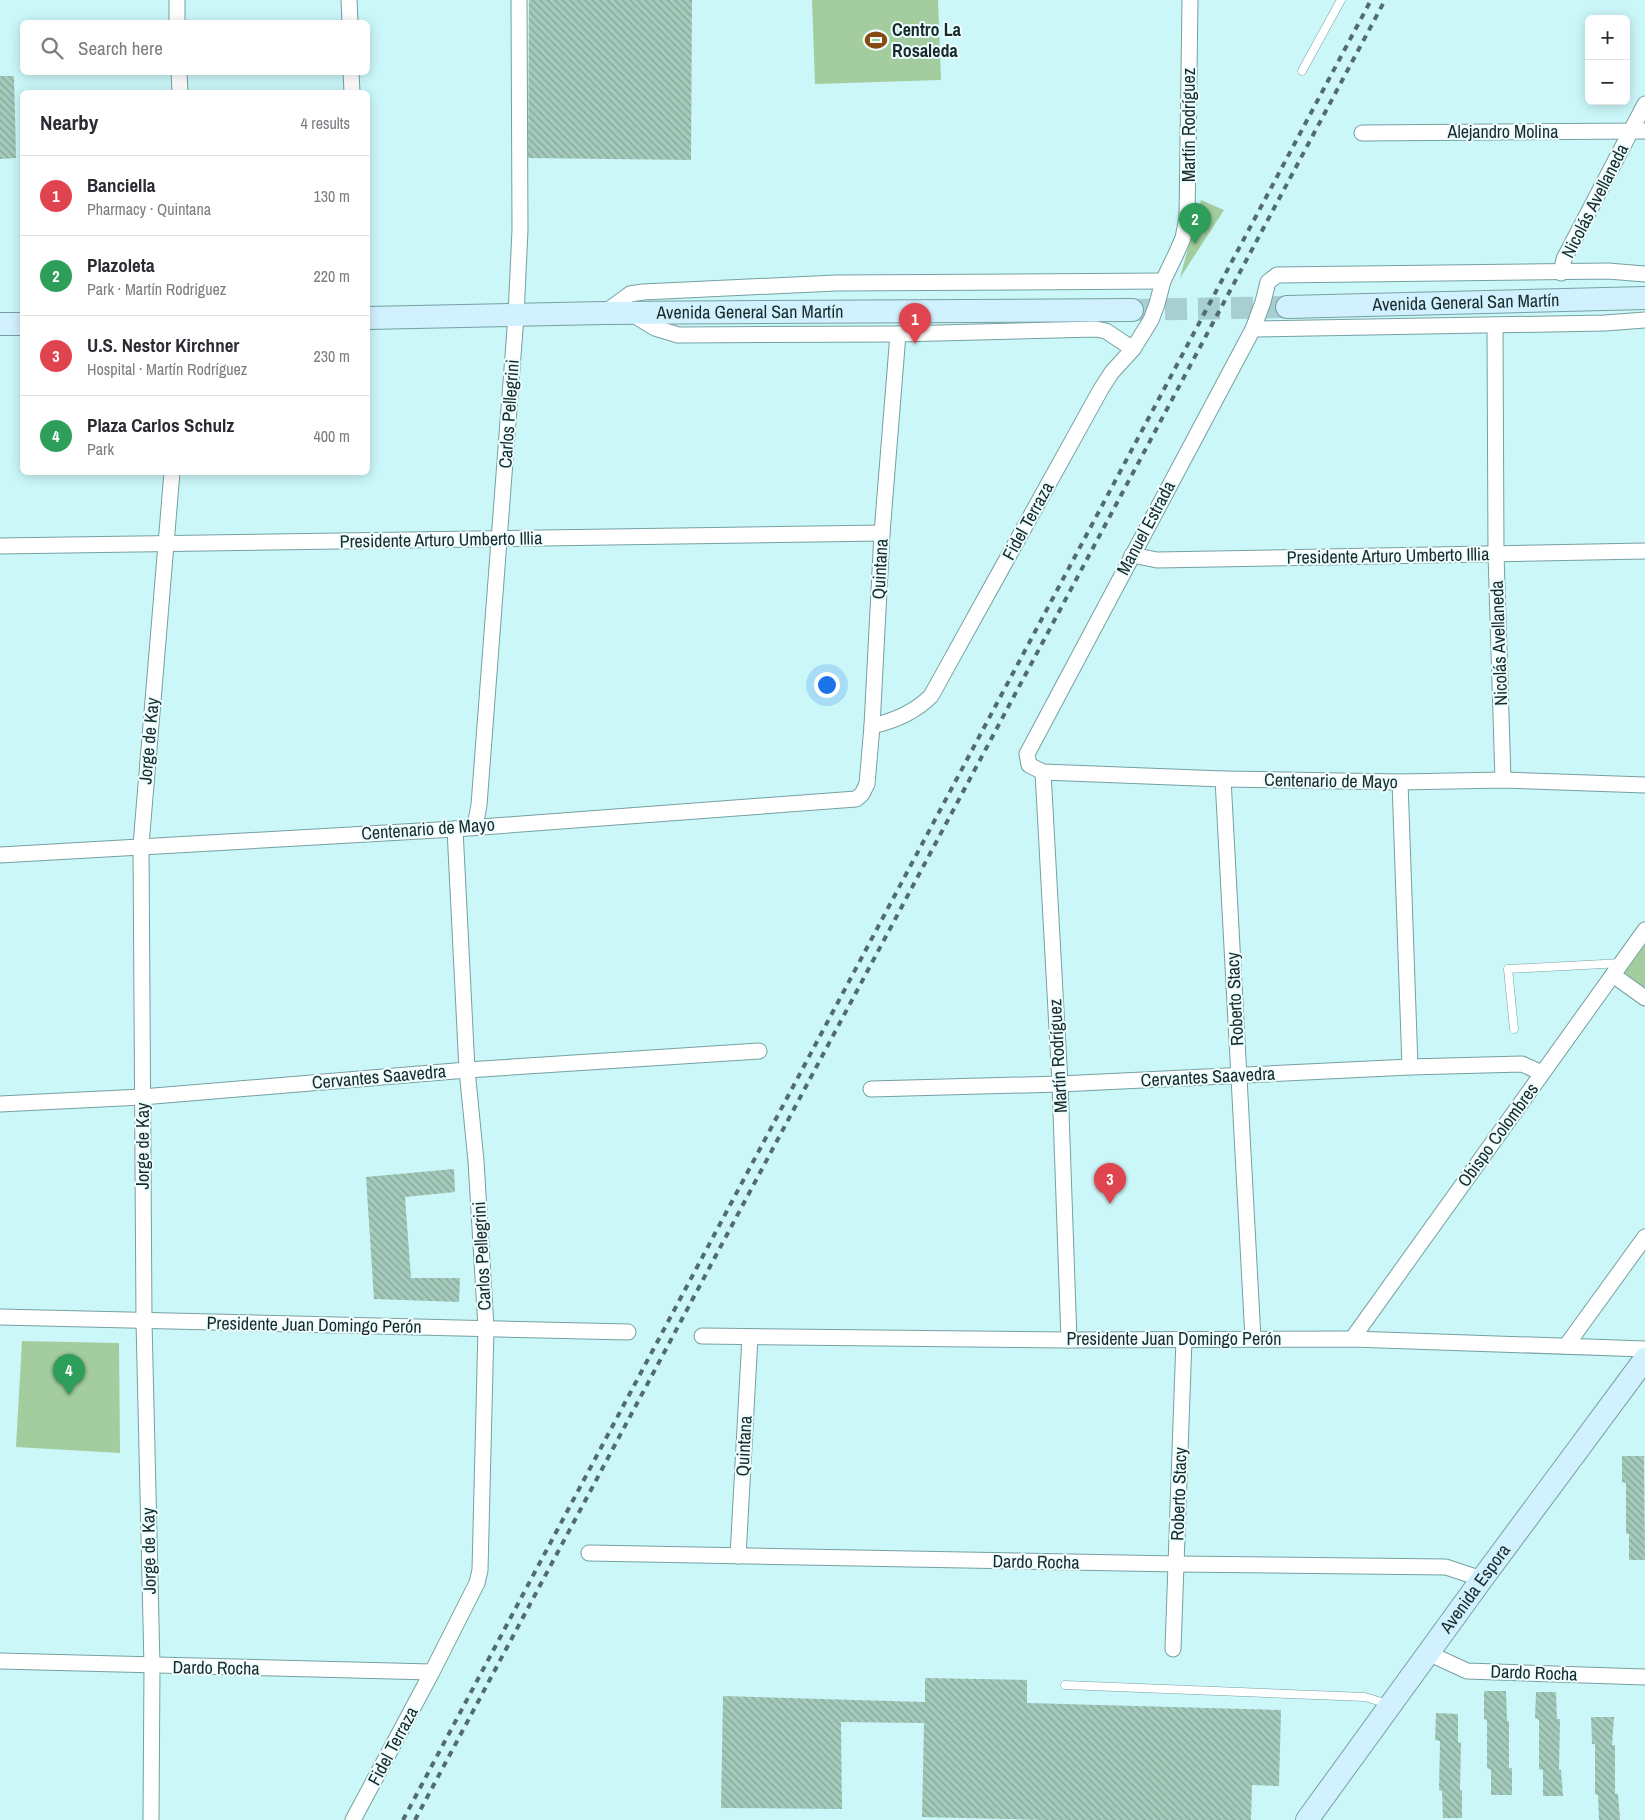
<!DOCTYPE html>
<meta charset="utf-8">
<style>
body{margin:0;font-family:"Archivo Narrow",sans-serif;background:#f2f2f3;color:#2b2b33}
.controls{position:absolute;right:15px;top:15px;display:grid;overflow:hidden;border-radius:8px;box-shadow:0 2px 12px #0003}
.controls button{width:45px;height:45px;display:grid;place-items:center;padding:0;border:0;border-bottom:1px solid #e1e1e2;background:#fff;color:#2b2b33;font:25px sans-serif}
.you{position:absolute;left:826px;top:684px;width:18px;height:18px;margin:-12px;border:4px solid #fff;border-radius:50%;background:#1a73e8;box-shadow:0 0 0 8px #1a73e833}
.badge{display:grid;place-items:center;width:32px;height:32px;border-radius:50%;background:#0f766e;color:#fff;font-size:16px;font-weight:700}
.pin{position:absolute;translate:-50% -41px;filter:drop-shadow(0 1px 2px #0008)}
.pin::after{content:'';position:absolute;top:26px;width:18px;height:15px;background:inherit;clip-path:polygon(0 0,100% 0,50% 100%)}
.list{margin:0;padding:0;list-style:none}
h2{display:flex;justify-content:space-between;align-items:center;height:65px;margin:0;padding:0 20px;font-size:21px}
h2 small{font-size:16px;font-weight:400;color:#7c7c81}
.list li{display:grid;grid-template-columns:32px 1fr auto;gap:15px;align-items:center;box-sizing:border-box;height:80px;padding:0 20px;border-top:1px solid #e1e1e2}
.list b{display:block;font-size:19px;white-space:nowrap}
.list p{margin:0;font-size:16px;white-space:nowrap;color:#7c7c81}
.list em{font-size:16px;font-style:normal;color:#7c7c81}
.icon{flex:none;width:28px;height:28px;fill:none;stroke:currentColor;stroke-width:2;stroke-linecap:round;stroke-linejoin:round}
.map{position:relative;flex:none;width:1645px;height:1820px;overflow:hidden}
.search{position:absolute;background:#fff;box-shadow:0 2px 12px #0003;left:20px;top:20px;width:350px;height:55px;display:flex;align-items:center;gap:12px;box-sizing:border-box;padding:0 18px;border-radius:8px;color:#7c7c81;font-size:19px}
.panel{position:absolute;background:#fff;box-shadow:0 2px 12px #0003;left:20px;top:90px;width:350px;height:385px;border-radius:8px}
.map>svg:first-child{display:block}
</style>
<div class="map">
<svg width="1645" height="1820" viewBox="0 0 1645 1820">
<defs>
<pattern id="building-back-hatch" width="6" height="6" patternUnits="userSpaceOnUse" patternTransform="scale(1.25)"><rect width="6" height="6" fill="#a3cabb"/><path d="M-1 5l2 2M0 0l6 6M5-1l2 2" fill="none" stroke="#84a498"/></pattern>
</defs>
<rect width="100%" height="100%" fill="#cbf7f9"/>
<g fill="#a3cd9e">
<path d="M812,0h126l3,80 -126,4z"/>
<path d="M1201,200l23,10 -44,68z"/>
<path d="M1645,942v47l-21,-17z"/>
<path d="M22,1341l97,2 1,110 -104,-6z"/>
</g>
<g fill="url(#building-back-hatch)">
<path d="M529,0h163l-1,160 -163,-2z"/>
<path d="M0,76h14l2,82 -16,1z"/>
<path d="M454,1169l1,23 -50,5 6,81h49l-1,24 -85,-3 -8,-122z"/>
<path d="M1622,1456h22l1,104h-16v-26h-3v-51l-4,-1z"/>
<path d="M925,1678l102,2v23l254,7 -2,76 -27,-1 -1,35h-205l-124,-3 2,-94 -83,-1 1,87 -121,-1 2,-112 202,6z"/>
<path d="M1484,1691h22l1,30h2v47h3v27h-21v-25l-4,-2v-48l-3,-1z"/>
<path d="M1536,1692h20l1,27h3l-1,51h2l2,26h-20v-26l-4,-1v-49l-4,-2z"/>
<path d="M1436,1713l22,1v29l3,-1 -1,48 2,1v27h-19l-1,-27 -3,-1 1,-49 -5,-1z"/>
<path d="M1591,1717h23l-2,28h3v49h3l2,26h-21l-1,-25 -3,-1v-50h-3z"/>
</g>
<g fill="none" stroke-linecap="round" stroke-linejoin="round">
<path stroke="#a7ced0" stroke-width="22" stroke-dasharray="22 11" stroke-linecap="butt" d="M1132,310l155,-3"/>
<g stroke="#76a0a1" stroke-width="9">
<g id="service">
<path d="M1302,71l39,-71"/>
<path d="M1514,1029l-6,-60 114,-6"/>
<path d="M1065,1685l300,12 23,7"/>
</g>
</g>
<g stroke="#76a0a1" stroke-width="17">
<g id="minor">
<path d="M177,0v22"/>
<path d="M349,0l1,22"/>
<path d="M179,72l1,20"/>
<path d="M351,72l1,20"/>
<path d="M1362,133l283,-2"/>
<path d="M1561,273l3,-14 81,-155"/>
<path d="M1645,274l-37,-3 -331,4 -9,7 -5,20 -10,27 -226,425 2,11 14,7 180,7 177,3 103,-2 142,5"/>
<path d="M604,313l26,-19 13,-2 193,-9 327,-2"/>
<path d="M632,314l23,14 23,7 220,-1 198,-5 10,2 27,18"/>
<path d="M1495,326l1,228 7,226"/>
<path d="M1253,329l352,-6 40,-3"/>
<path d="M0,546l882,-13"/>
<path d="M1132,555l25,5 488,-9"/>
<path d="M872,726c22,-5 43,-14 59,-30l170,-307 11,-17 21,-23 18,-29 6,-16 6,-23 13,-27 7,-16 4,-20 3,-218"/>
<path d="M1043,772l17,312 9,256"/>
<path d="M1223,779l30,560"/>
<path d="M1400,782l10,285"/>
<path d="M475,826l4,-21 37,-489 4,-86 -1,-230"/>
<path d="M0,855l455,-26 401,-30 6,-5 5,-10 5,-58 10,-193 16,-199"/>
<path d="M1613,975l32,23"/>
<path d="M871,1089l189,-5 350,-17 112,-3 20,9"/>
<path d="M0,1104l142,-7 325,-27 292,-19"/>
<path d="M0,1317l628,15"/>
<path d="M702,1336l367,4 283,-1 293,10"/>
<path d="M1352,1339l293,-409"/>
<path d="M1566,1346l79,-109"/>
<path d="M589,1553l588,11 269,3 36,12"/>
<path d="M738,1556l12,-219"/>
<path d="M1173,1649l11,-310"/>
<path d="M1428,1653l39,18 178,6"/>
<path d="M0,1661l432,11"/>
<path d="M151,1820l1,-154 -8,-345 -3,-476 31,-373"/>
<path d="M353,1820l79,-148 45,-89 3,-13 6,-242 -10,-167 -9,-91 -12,-241"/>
</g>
</g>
<g stroke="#76a0a1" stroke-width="24">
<g id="secondary">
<path id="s1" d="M1287,307l358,-9"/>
<path id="s2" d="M368,318l236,-5 528,-3"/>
<path d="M0,324h22"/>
<path id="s3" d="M1307,1820l175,-241 163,-220"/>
</g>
</g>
<use href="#service" stroke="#fff" stroke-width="8"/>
<use href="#minor" stroke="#fff" stroke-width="15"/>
<use href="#secondary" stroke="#d1f1fe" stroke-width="22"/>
<g stroke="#526c6d" stroke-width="4" stroke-dasharray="6 6" stroke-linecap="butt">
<path d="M403,1820l968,-1820"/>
<path d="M415,1820l970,-1820"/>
</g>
</g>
<defs>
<g id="stadium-bare" transform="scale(1.725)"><path d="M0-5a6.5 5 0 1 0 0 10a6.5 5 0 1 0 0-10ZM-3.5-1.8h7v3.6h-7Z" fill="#894a11" stroke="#edfeff" stroke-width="2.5" paint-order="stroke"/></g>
</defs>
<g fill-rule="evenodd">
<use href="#stadium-bare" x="876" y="40"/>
</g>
<g text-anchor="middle" stroke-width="4" stroke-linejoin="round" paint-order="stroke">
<g font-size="18" font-weight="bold" fill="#192a2b" stroke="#edfeff" text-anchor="start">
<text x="892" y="36">Centro La<tspan x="892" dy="21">Rosaleda</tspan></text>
</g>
<g font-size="18" fill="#192a2b" stroke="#edfeff">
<text transform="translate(1189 125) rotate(-90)" y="6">Martín Rodríguez</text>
<text x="1503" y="138">Alejandro Molina</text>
<text transform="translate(1595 201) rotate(-63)" y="6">Nicolás Avellaneda</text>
<text dy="6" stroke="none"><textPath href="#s1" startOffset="179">Avenida General San Martín</textPath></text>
<text dy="6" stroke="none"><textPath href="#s2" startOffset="382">Avenida General San Martín</textPath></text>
<text transform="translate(509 414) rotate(-86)" y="6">Carlos Pellegrini</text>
<text transform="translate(1028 521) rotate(-61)" y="6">Fidel Terraza</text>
<text transform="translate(1146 528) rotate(-62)" y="6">Manuel Estrada</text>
<text transform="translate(441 540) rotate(-1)" y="6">Presidente Arturo Umberto Illia</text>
<text transform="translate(1388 556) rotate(-1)" y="6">Presidente Arturo Umberto Illia</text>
<text transform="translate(880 569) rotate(-87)" y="6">Quintana</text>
<text transform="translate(1499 643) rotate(-92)" y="6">Nicolás Avellaneda</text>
<text transform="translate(149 741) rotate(-85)" y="6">Jorge de Kay</text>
<text transform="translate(1331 781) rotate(1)" y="6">Centenario de Mayo</text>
<text transform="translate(428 829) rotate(-4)" y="6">Centenario de Mayo</text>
<text transform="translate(1235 999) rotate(-93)" y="6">Roberto Stacy</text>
<text transform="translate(1058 1056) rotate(-93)" y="6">Martín Rodríguez</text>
<text transform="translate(379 1077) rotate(-5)" y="6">Cervantes Saavedra</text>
<text transform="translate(1208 1077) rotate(-3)" y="6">Cervantes Saavedra</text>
<text transform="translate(1498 1135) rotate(-54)" y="6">Obispo Colombres</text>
<text transform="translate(143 1146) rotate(-90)" y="6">Jorge de Kay</text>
<text transform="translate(482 1256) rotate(-93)" y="6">Carlos Pellegrini</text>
<text transform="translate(314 1325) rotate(1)" y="6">Presidente Juan Domingo Perón</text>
<text x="1174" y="1345">Presidente Juan Domingo Perón</text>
<text transform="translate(744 1446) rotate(-87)" y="6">Quintana</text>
<text transform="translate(1179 1494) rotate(-88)" y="6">Roberto Stacy</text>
<text transform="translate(149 1551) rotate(-91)" y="6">Jorge de Kay</text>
<text transform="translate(1036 1562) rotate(1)" y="6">Dardo Rocha</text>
<text dy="6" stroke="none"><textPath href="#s3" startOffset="286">Avenida Espora</textPath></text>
<text transform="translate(216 1668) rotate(1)" y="6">Dardo Rocha</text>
<text transform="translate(1534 1673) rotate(2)" y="6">Dardo Rocha</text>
<text transform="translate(393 1746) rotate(-62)" y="6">Fidel Terraza</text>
</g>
</g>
</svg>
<div class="controls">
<button>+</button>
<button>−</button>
</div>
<div class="you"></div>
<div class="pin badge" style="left:915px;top:344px;background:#e0444e">1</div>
<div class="pin badge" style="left:1195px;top:244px;background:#2e9e5b">2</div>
<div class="pin badge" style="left:1110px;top:1204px;background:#e0444e">3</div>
<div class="pin badge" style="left:69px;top:1395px;background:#2e9e5b">4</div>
<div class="search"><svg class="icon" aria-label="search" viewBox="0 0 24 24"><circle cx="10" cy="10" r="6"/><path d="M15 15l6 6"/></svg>Search here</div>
<section class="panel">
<h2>Nearby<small>4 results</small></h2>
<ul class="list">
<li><span class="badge" style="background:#e0444e">1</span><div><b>Banciella</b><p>Pharmacy · Quintana</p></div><em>130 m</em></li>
<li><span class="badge" style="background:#2e9e5b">2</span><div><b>Plazoleta</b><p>Park · Martín Rodríguez</p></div><em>220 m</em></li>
<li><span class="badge" style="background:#e0444e">3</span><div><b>U.S. Nestor Kirchner</b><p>Hospital · Martín Rodríguez</p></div><em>230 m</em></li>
<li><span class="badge" style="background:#2e9e5b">4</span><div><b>Plaza Carlos Schulz</b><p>Park</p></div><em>400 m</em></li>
</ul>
</section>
</div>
